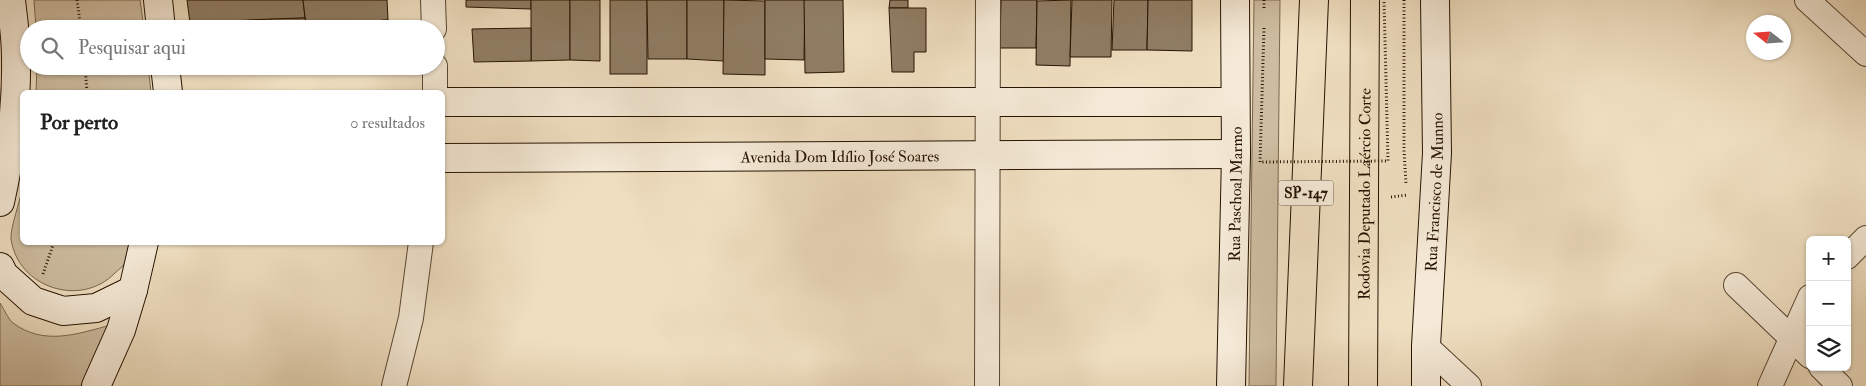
<!DOCTYPE html>
<html lang="pt">
<meta charset="utf-8">
<style>
body{margin:0;font-family:"IM FELL Double Pica",serif;background:#f2f2f2;color:#222}
.controls{position:absolute;right:15px;bottom:15px;display:grid;overflow:hidden;border-radius:8px;box-shadow:0 1px 4px #0004}
.controls button{width:45px;height:45px;display:grid;place-items:center;padding:0;border:0;border-bottom:1px solid #e0e0e0;background:#fff;color:#222;font:25px sans-serif}
.compass{position:absolute;left:1746px;top:15px;width:45px;height:45px;border-radius:50%;background:#fff;box-shadow:0 1px 4px #0004;rotate:287deg}
.list{margin:0;padding:0;list-style:none}
h2{display:flex;justify-content:space-between;align-items:center;height:65px;margin:0;padding:0 20px;font-size:21px}
h2 small{font-size:16px;font-weight:400;color:#767676}
.icon{flex:none;width:28px;height:28px;fill:none;stroke:currentColor;stroke-width:2;stroke-linecap:round;stroke-linejoin:round}
.map{position:relative;flex:none;width:1866px;height:386px;overflow:hidden}
.search{position:absolute;background:#fff;box-shadow:0 1px 4px #0004;left:20px;top:20px;width:425px;height:55px;display:flex;align-items:center;gap:12px;box-sizing:border-box;padding:0 18px;border-radius:28px;color:#767676;font-size:19px}
.panel{position:absolute;background:#fff;box-shadow:0 1px 4px #0004;left:20px;top:90px;width:425px;height:155px;border-radius:8px}
.map>svg:first-child{display:block}
</style>
<div class="map">
<svg width="1866" height="386" viewBox="0 0 1866 386">
<rect width="100%" height="100%" fill="#efdfc1"/>
<filter id="stains"><feTurbulence type="fractalNoise" baseFrequency=".004" numOctaves="4"/><feColorMatrix values="0 0 0 0 .2 0 0 0 0 .09 0 0 0 0 .02 0 0 0 .5 -.17"/></filter>
<radialGradient id="worn" r=".72"><stop offset=".6" stop-color="#630" stop-opacity="0"/><stop offset="1" stop-color="#630" stop-opacity=".3"/></radialGradient>
<g fill="#cdbca0" stroke="#7a6750">
<path d="M34,0h106l4,29h-108z"/>
<path d="M1254,0h26l-4,386h-27z"/>
<path d="M37,66h111l3,26h-115z"/>
<path d="M22,190v52l107,1c-1,5 -1,13 -3,19 -2,4 -8,8 -11,11 -34,35 -97,15 -104,-34 -1,-10 9,-38 11,-49z"/>
<path d="M0,303c4,6 8,16 13,20 31,23 64,11 98,2l-30,61h-81z"/>
</g>
<g fill="#8f7d64" stroke="#261200">
<path d="M187,0h116l2,18 -115,5z"/>
<path d="M303,0h84l1,20 -82,5z"/>
<path d="M466,0h65v9l-65,-2z"/>
<path d="M531,0h39v60l-39,1z"/>
<path d="M570,0h30v61l-30,-1z"/>
<rect x="610" y="0" width="37" height="74"/>
<path d="M647,0h40v59h-39z"/>
<path d="M687,0h37v61l-37,-2z"/>
<path d="M724,0l41,1v74l-42,-1z"/>
<path d="M765,0h40l-1,60 -39,-1z"/>
<path d="M804,0h39l1,72 -39,1z"/>
<path d="M890,0h18v8h-19z"/>
<path d="M1001,0h36l-1,48h-36z"/>
<path d="M1071,0l-1,66 -34,-1 1,-64z"/>
<path d="M1072,0h40l-1,57h-41z"/>
<path d="M1114,0h34l-1,50h-35z"/>
<path d="M1148,0h44v51l-45,-1z"/>
<path d="M889,8h37v44h-12v20h-22z"/>
<path d="M305,18l1,11h-34l-1,-10z"/>
<path d="M271,19l1,10h-82v-6z"/>
<path d="M388,20l1,9h-83v-4z"/>
<path d="M531,28v33l-57,1 -2,-33z"/>
<path d="M308,66h62v4l-62,-2z"/>
</g>
<g fill="none" stroke-linecap="round" stroke-linejoin="round">
<g stroke="#584530" stroke-width="26">
<g id="street">
<path d="M433,0l1,29"/>
<path d="M1807,0l59,54"/>
<path d="M435,66v26"/>
<path d="M1847,257l19,-19"/>
<path d="M1736,285l74,71"/>
<path d="M1426,346l43,40"/>
<path d="M1821,367l19,19"/>
<path d="M394,386l17,-68 10,-76"/>
<path d="M987,386l1,-386"/>
<path d="M1770,386l40,-89"/>
</g>
</g>
<g stroke="#261200" stroke-width="30">
<g id="secondary">
<path d="M158,0l3,29"/>
<path d="M165,66l3,26"/>
<path d="M442,102h793"/>
<path id="s1" d="M442,158l794,-4"/>
<path d="M0,202c11,-49 17,-94 16,-145 0,-19 -3,-38 -5,-57"/>
<path d="M0,267l4,8 29,26 30,10 33,-3 37,-18"/>
<path d="M96,386l25,-56 12,-40 11,-48"/>
<path id="s2" d="M1231,386l5,-232 -1,-154"/>
<path id="s3" d="M1426,386v-40l11,-193 -2,-153"/>
</g>
</g>
<g stroke="#261200" stroke-width="30">
<g id="highway">
<path d="M1298,386l16,-386"/>
<path id="s4" d="M1363,386l2,-386"/>
</g>
</g>
<g stroke="#261200" stroke-width="3" stroke-dasharray="1 2.5" stroke-linecap="butt">
<path d="M77,0l4,29"/>
<path d="M1264,0v9"/>
<path d="M1404,0v150l2,34"/>
<path d="M85,66l2,26"/>
<path d="M1391,197l16,-2"/>
<path d="M43,274l11,-32"/>
</g>
<use href="#street" stroke="#f5ead7" stroke-width="24"/>
<use href="#secondary" stroke="#f5ead7" stroke-width="28"/>
<use href="#highway" stroke="#efdfc1" stroke-width="28"/>
<path stroke="#261200" stroke-width="3" stroke-dasharray="1 2.5" stroke-linecap="butt" d="M1264,28l-4,134 128,-1 -4,-161"/>
</g>
<g text-anchor="middle" stroke-width="4" stroke-linejoin="round" paint-order="stroke">
<rect fill="#f5ead7" stroke="#645340" stroke-width="1" x="1278.5" y="180.5" width="55" height="25" rx="4"/>
<g font-size="15" font-weight="bold" fill="#261200">
<text x="1306" y="198">SP-147</text>
</g>
<g font-size="16" fill="#261200" stroke="#f5ead7">
<text dy="6" stroke="none"><textPath href="#s1" startOffset="398">Avenida Dom Idílio José Soares</textPath></text>
<text dy="6" stroke="none"><textPath href="#s2" startOffset="192">Rua Paschoal Marmo</textPath></text>
<text dy="6" stroke="none"><textPath href="#s4" startOffset="192">Rodovia Deputado Laércio Corte</textPath></text>
<text dy="6" stroke="none"><textPath href="#s3" startOffset="194">Rua Francisco de Munno</textPath></text>
</g>
</g>
<rect width="100%" height="100%" filter="url(#stains)"/>
<rect width="100%" height="100%" fill="url(#worn)"/>
</svg>
<div class="controls">
<button>+</button>
<button>−</button>
<button><svg class="icon" aria-label="layers" viewBox="0 0 24 24"><path d="M12 4l9 5-9 5-9-5zM3 14l9 5 9-5"/></svg></button>
</div>
<svg class="compass" viewBox="-18 -18 36 36"><path d="M0-13l5 13h-10z" fill="#e53935"/><path d="M0 13l5-13h-10z" fill="#767676"/></svg>
<div class="search"><svg class="icon" aria-label="search" viewBox="0 0 24 24"><circle cx="10" cy="10" r="6"/><path d="M15 15l6 6"/></svg>Pesquisar aqui</div>
<section class="panel">
<h2>Por perto<small>0 resultados</small></h2>
<ul class="list">
</ul>
</section>
</div>
